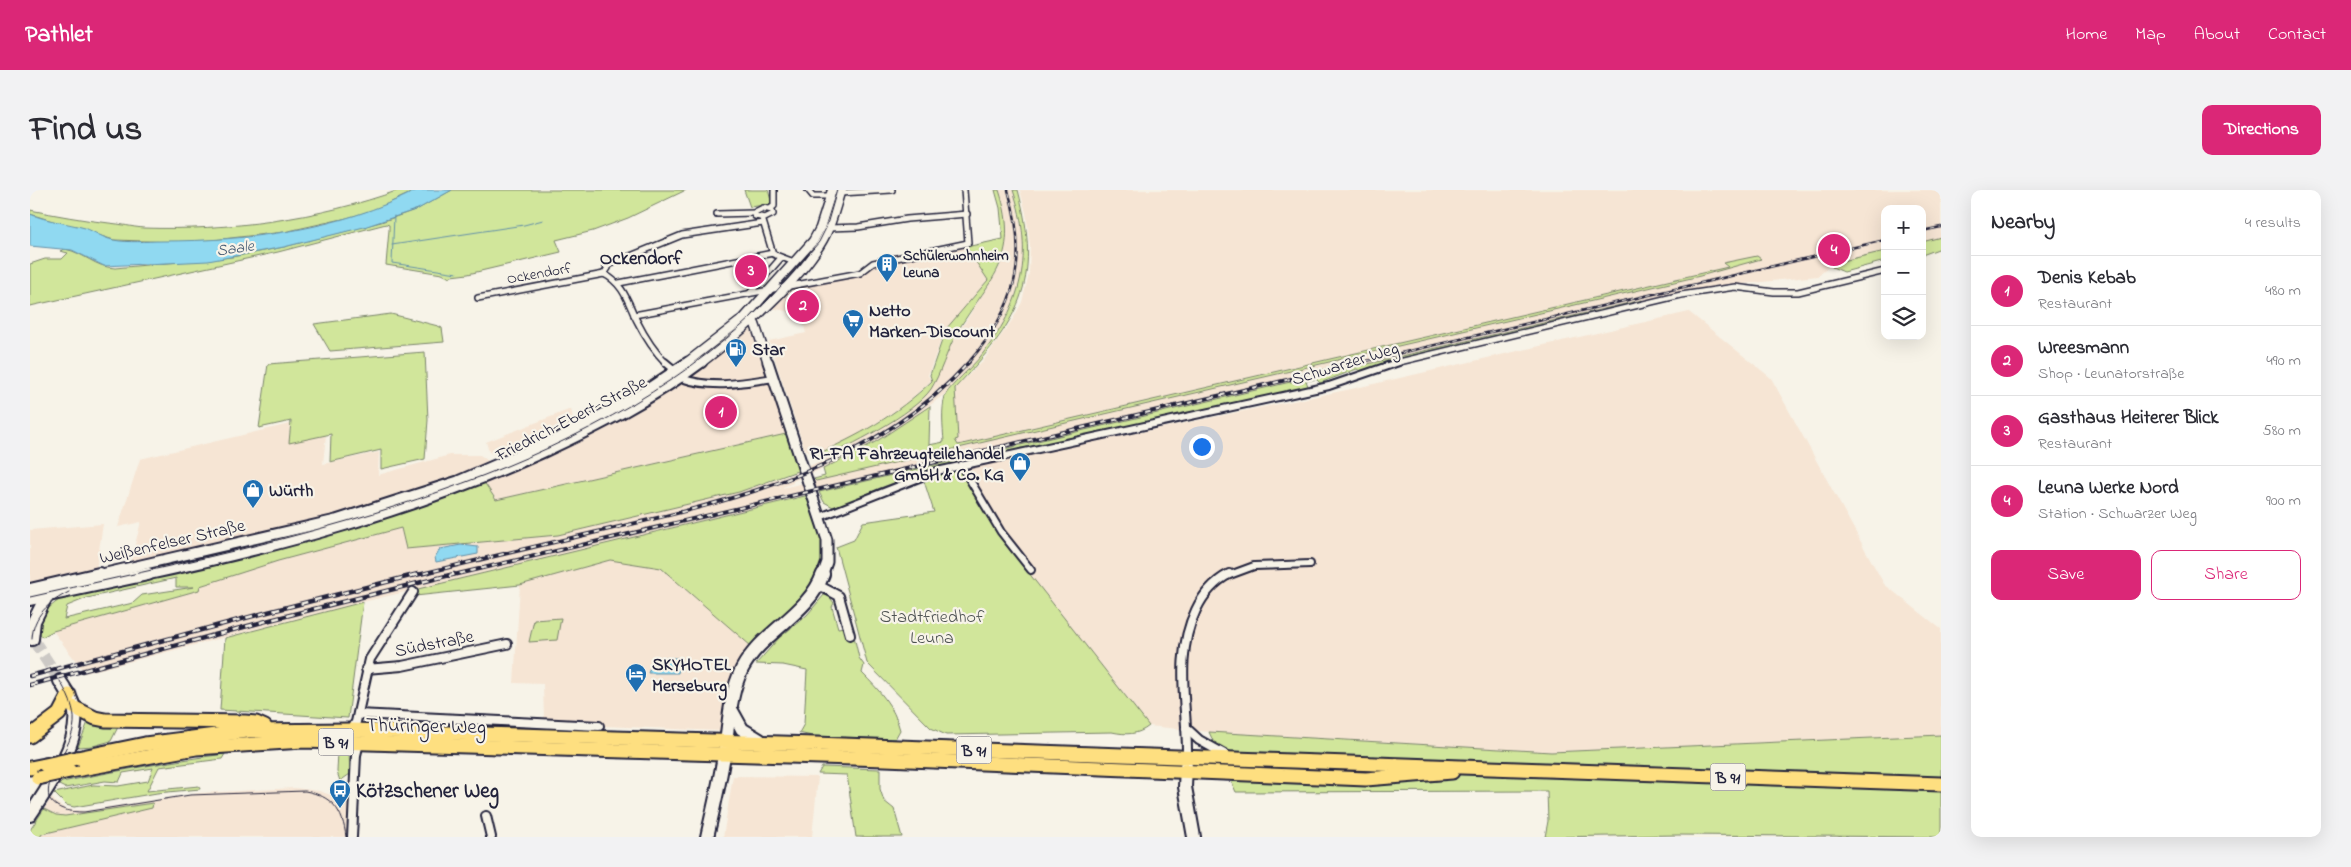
<!DOCTYPE html>
<meta charset="utf-8">
<style>
body{margin:0;font-family:"Indie Flower",sans-serif;background:#f2f2f3;color:#2b2b33}
.controls{position:absolute;right:15px;top:15px;display:grid;overflow:hidden;border-radius:10px;box-shadow:0 5px 20px #0002}
.controls button{width:45px;height:45px;display:grid;place-items:center;padding:0;border:0;border-bottom:1px solid #e1e1e2;background:#fff;color:#2b2b33;font:25px sans-serif}
.you{position:absolute;left:1171px;top:256px;width:18px;height:18px;margin:-12px;border:4px solid #fff;border-radius:50%;background:#1a73e8;box-shadow:0 0 0 8px #1a73e833}
.badge{display:grid;place-items:center;width:32px;height:32px;border-radius:50%;background:#db2777;color:#fff;font-size:16px;font-weight:700}
.pin{position:absolute;translate:-50% -50%;border:2px solid #fff;box-shadow:0 1px 5px #0006}
.list{margin:0;padding:0;list-style:none}
h2{display:flex;justify-content:space-between;align-items:center;height:65px;margin:0;padding:0 20px;font-size:21px}
h2 small{font-size:16px;font-weight:400;color:#7c7c81}
.list li{display:grid;grid-template-columns:32px 1fr auto;gap:15px;align-items:center;box-sizing:border-box;height:70px;padding:0 20px;border-top:1px solid #e1e1e2}
.list b{display:block;font-size:19px;white-space:nowrap}
.list p{margin:0;font-size:16px;white-space:nowrap;color:#7c7c81}
.list em{font-size:16px;font-style:normal;color:#7c7c81}
.actions{display:flex;gap:10px;padding:15px 20px}
.actions a{flex:1;padding:11px 0;border:1px solid #db2777;border-radius:10px;text-align:center;font-size:18px;color:#db2777}
.actions .main{background:#db2777;color:#fff}
.icon{flex:none;width:28px;height:28px;fill:none;stroke:currentColor;stroke-width:2;stroke-linecap:round;stroke-linejoin:round}
.map{position:relative;flex:none;width:1911px;height:647px;overflow:hidden;border-radius:10px}
header{display:flex;align-items:center;gap:30px;box-sizing:border-box;height:70px;padding:0 25px;background:#db2777;color:#fff}
header strong{font-size:24px}
nav{display:flex;gap:28px;margin-inline-start:auto;font-size:18px}
.intro{display:flex;align-items:center;justify-content:space-between;box-sizing:border-box;height:120px;padding:0 30px}
h1{margin:0;font-size:35px}
.button{padding:12px 22px;border-radius:10px;background:#db2777;color:#fff;font-size:18px;font-weight:700}
main{display:flex;gap:30px;padding:0 30px}
aside{flex:1;background:#fff;border-radius:10px;box-shadow:0 5px 20px #0002}
.map>svg:first-child{display:block}
</style>
<header>
<strong>Pathlet</strong>
<nav><a>Home</a><a>Map</a><a>About</a><a>Contact</a></nav>
</header>
<div class="intro"><h1>Find us</h1><a class="button">Directions</a></div>
<main>
<div class="map">
<svg width="1911" height="647" viewBox="0 0 1911 647">
<rect width="100%" height="100%" fill="#f7f3e8"/>
<filter id="ink" filterUnits="userSpaceOnUse"><feTurbulence type="fractalNoise" baseFrequency=".02" numOctaves="2"/><feDisplacementMap in="SourceGraphic" scale="10" xChannelSelector="R" yChannelSelector="G"/><feConvolveMatrix kernelMatrix="1 2 1 2 8 2 1 2 1" color-interpolation-filters="sRGB"/></filter>
<g filter="url(#ink)">
<g fill="#f6e5d4">
<path d="M969,0h14l1,3 10,48 -1,29 -10,35 -11,21 -21,31 -36,37 -39,29 -58,35 -55,23v2l-15,6 922,-213 61,-18 -37,6 4,3 -770,178 -3,-5 3,-1 -3,-51 28,-27 30,-42 9,-17 7,-29 1,-27 -4,-33 -6,-23h921v48l-19,5v-34h-37v44l-56,14 -11,9 -104,11 -69,15 -3,-2 -820,191 -149,37 -310,74 -278,71 -32,-42 145,-41 2,-4 78,-25 123,-33 5,21 152,-14 181,-43 51,-17 30,-14 49,-26 62,-46 16,-38 52,-83 5,-13 3,-27z"/>
<path d="M936,57l22,33 -43,50 -17,45 3,6 -26,23 -46,31 -46,21 -9,-8 -35,-107 37,-8 -5,-19 -30,-6 22,-25z"/>
<path d="M1659,122l82,66 113,206 57,45v106l-390,17 -342,-20 -60,-6 -154,-196 -31,-54 -7,-6 399,-82z"/>
<path d="M721,140l35,104 -290,66 -12,-18 205,-105 58,-46z"/>
<path d="M541,219l3,14 -74,35 -11,-6 -3,-10z"/>
<path d="M260,234l-1,19 37,-8 -3,29 56,-12 -1,23 72,-20h30l11,8 -174,59 -187,41 11,-41 -23,5 22,-68z"/>
<path d="M73,334l-7,46 -66,14v-54z"/>
<path d="M580,370l51,8 90,78 -16,23 -15,62 -163,-7 -13,-4 -1,-36 -29,-1 6,-98z"/>
<path d="M703,586l85,1 -6,60h-89z"/>
<path d="M265,598l24,3 30,10v36h-319l2,-3 121,-31 -88,13 -9,-1 -12,-6 8,-12 3,5 11,7 19,2 113,-18z"/>
</g>
<g fill="#d1e69b" stroke="#7a846b" fill-rule="evenodd">
<path d="M369,0h18l-43,20 -27,8 -63,14 -71,8 -38,2 -61,-2 -84,-26v-4c26,5 52,10 79,13 12,1 23,4 34,5 85,3 176,-9 256,-38z"/>
<path d="M422,0h234l-58,28 -35,13 -37,9 5,12 -93,22 -17,2 -1,2 -8,-4 -56,-9 3,-35v-5l-3,-1 -108,28 -248,54v-42l15,-5h17l6,-6 -8,-2 5,-2c20,4 29,18 50,19l117,-11 52,-10 97,-25 37,-13z"/>
<path d="M714,0h24l4,14 -22,3z"/>
<path d="M965,0h4c23,71 -11,89 -43,144 -9,17 -16,41 -25,55 -17,25 -83,58 -112,71l-6,-4c47,-21 82,-40 119,-75l-2,-6 16,-46 42,-49 -22,-33 37,-8 -3,-31z"/>
<path d="M983,0h5c25,94 0,131 -63,198l3,51 -3,1 3,5 770,-178 -5,-4 34,-7 4,3 -61,17 -884,205 -2,-2 11,-3 -2,-7 54,-28 53,-35 -1,39 15,-3c-1,-15 -3,-31 1,-46 2,-7 29,-31 35,-39 43,-53 54,-102 33,-167z"/>
<path d="M1911,47v11l-19,7v-13z"/>
<path d="M1855,61v10l-41,11 -12,-5 2,-4z"/>
<path d="M1612,110l3,2 -244,57 -40,13 -4,-3 -37,14 -4,-4 -10,2 3,7 -278,61 -10,-1 -15,6 -13,-1 -55,14 -58,21 -45,20 -11,-6 -5,-10z"/>
<path d="M361,124l47,12 4,2 2,14 -114,9 -16,-27z"/>
<path d="M395,162l3,68 -3,39 -44,10v-19l-51,12 1,-28 -42,9 2,-22 -32,7 9,-64z"/>
<path d="M756,244l3,2 11,34 -61,22 -181,43 -152,14 -5,-21 -123,33 -78,25 -1,4 -146,41 -11,6 -4,-5 -1,-10 8,-11 15,-12 81,-21 343,-96 12,18zM146,388v9h18l-52,8 -9,8 -69,16 3,-13 20,-8z"/>
<path d="M918,280h9l7,6 31,54 154,196c-11,9 -23,9 -37,6l-166,3 -15,-7 -64,-65 -31,-116 18,-7 9,-18 71,-10 -11,-34z"/>
<path d="M779,305c5,16 11,32 14,48 6,48 -44,74 -72,103l-90,-78 -51,-8 -90,25 -105,11 3,-7z"/>
<path d="M794,405h4l6,8 -2,4 6,21 6,-1 2,11 8,-2 5,22 5,7 -2,8c17,17 32,33 38,57l-5,9 -83,-3 -13,-3 5,-9 3,-54 -24,-5 -27,-1 23,-26 28,-23z"/>
<path d="M333,412l-15,116 -128,-8 5,-72z"/>
<path d="M531,428l-4,22 -28,2 5,-22z"/>
<path d="M58,532l31,3 -8,16 -18,5 -15,1z"/>
<path d="M1179,542l342,20 390,-17v102l-263,-2 -133,2 3,-16 -1,-30 -311,1z"/>
<path d="M308,561h9l2,3 1,20 -10,7 -3,-9z"/>
<path d="M195,564l-3,5 -63,8 -12,24 52,-5 1,3 -43,4 -83,14 -8,-2 -12,-12 39,-8 25,1 30,-5 5,-13 -30,5 -4,9 -14,-1 -40,7 -6,-3 3,-3c54,-11 108,-21 163,-28z"/>
<path d="M792,577l58,2v20l4,12 10,8 8,28h-46l-9,-62 -29,-1z"/>
<path d="M123,613l-1,5 -110,26 -2,3h-10v-7l14,-21 12,6 9,1z"/>
</g>
<g fill="#90d9f1" stroke="#6490a8">
<path d="M387,0h35l-34,19 -54,18 -80,20 -76,14 -104,5 -32,-16 -42,-4v-32c17,7 37,9 55,14 10,4 18,10 28,12 16,3 33,1 49,1 86,0 178,-11 255,-51z"/>
<path d="M431,355l17,2v7l-42,8 -1,-5 5,-8z"/>
<path d="M630,468h22l-4,15h-30l2,-5z"/>
</g>
<g fill="none" stroke-linecap="round" stroke-linejoin="round">
<g stroke="#6490a8" stroke-width="1">
<path d="M364,26l-2,47 65,10"/>
<path d="M362,55l132,-20 19,-5"/>
</g>
<path stroke="#ccc9c5" stroke-width="12" stroke-dasharray="12 5.5" stroke-linecap="butt" d="M4,451l26,40"/>
<g stroke="#22223b" stroke-width="8">
<g id="street-far2">
<path d="M778,0l5,6h18"/>
<path d="M810,3l52,-3"/>
<path d="M733,18l9,2 1,4 -8,4 -10,-2v-4z"/>
<path d="M740,19l4,-3v-16"/>
<path d="M687,24l37,-1"/>
<path d="M732,28l11,36 21,8"/>
<path d="M799,38l29,-1 49,-8 60,-5"/>
<path d="M574,84l4,-6 -2,-2 76,-31 81,-12"/>
<path d="M574,84c20,10 24,29 33,47 8,16 17,30 29,42"/>
<path d="M589,93l154,-30"/>
<path d="M720,103l30,-34"/>
<path d="M448,108l126,-24"/>
<path d="M604,125l226,-42 13,-10 95,-20 -4,-53"/>
<path d="M1365,173l286,-68 54,-8 39,5h24l87,-21"/>
</g>
</g>
<g stroke="#22223b" stroke-width="10">
<g id="street-far1">
<path d="M635,172l11,9"/>
<path d="M651,188c31,11 61,5 93,0"/>
<path d="M931,275l40,67 30,38"/>
<path d="M790,327l117,-46 392,-85 70,-24"/>
<path d="M1197,386l27,-10 56,-2"/>
</g>
</g>
<g stroke="#22223b" stroke-width="12">
<g id="street">
<path d="M788,395l21,11 11,39"/>
<path d="M336,479l36,-3 105,-22"/>
<path d="M328,524l241,12"/>
<path d="M1156,538l13,12 27,15"/>
<path d="M321,540l5,-8 14,-63 43,-67"/>
<path d="M1157,568c1,-51 -14,-100 9,-148 7,-15 18,-28 33,-36"/>
<path d="M456,626l5,21"/>
<path d="M322,647l4,-82 3,-12"/>
</g>
</g>
<g stroke="#22223b" stroke-width="11">
<g id="secondary-far2">
<path d="M715,128l10,6 13,39"/>
<path d="M656,173l58,-45 69,-77 7,-13 12,-38"/>
<path d="M671,173c38,-29 104,-86 125,-129 7,-14 10,-29 15,-44"/>
</g>
</g>
<g stroke="#22223b" stroke-width="13">
<g id="secondary-far1">
<path d="M738,172l59,178v22l-5,14"/>
<path d="M63,386l243,-56 122,-39 102,-44 80,-43 48,-32"/>
<path d="M112,386c137,-29 271,-65 400,-123 56,-26 111,-54 160,-91"/>
</g>
</g>
<g stroke="#22223b" stroke-width="16">
<g id="secondary">
<path d="M0,400l69,-16"/>
<path d="M0,409l118,-25"/>
<path d="M2,449l2,-18 14,-28"/>
<path d="M702,521l10,18 18,11"/>
<path d="M1156,576l-1,21 9,50"/>
<path d="M0,625c17,-26 49,-70 45,-102 -1,-12 -9,-22 -15,-32"/>
<path d="M677,647c6,-27 13,-55 17,-82 5,-28 5,-60 18,-86 19,-37 67,-55 81,-95"/>
</g>
</g>
<g stroke="#22223b" stroke-width="17">
<g id="primary">
<path d="M43,517l22,11 10,2 140,2 11,1 9,4"/>
<path d="M0,546l29,-22 10,-19"/>
<path d="M47,568l68,-14 102,-13 104,-1 464,14 1126,40"/>
<path d="M0,578l15,-3"/>
<path d="M40,581l126,-23 107,-7 582,18 481,20 86,-7"/>
</g>
</g>
<use href="#street-far2" stroke="#f7f3e8" stroke-width="5"/>
<use href="#street-far1" stroke="#f7f3e8" stroke-width="6"/>
<use href="#street" stroke="#f7f3e8" stroke-width="8"/>
<use href="#secondary-far2" stroke="#f7f3e8" stroke-width="8"/>
<use href="#secondary-far1" stroke="#f7f3e8" stroke-width="9"/>
<use href="#secondary" stroke="#f7f3e8" stroke-width="12"/>
<use href="#primary" stroke="#fedf80" stroke-width="13"/>
<g stroke="#22223b" stroke-width="1">
<path d="M0,407c232,-52 509,-103 697,-259 35,-28 63,-62 92,-96l7,-14 11,-38"/>
<path d="M2,449c1,-24 17,-37 37,-47"/>
<path d="M30,491c25,42 13,51 -6,91 -4,9 -7,16 -5,26 8,12 21,14 35,14l106,-17 115,-4c27,5 38,19 41,46"/>
</g>
<g stroke="#22223b" stroke-width="2.5">
<g id="rail-far2">
<path d="M1892,41l19,-4"/>
<path d="M938,173c48,-55 61,-103 40,-173"/>
<path d="M1328,173l527,-123"/>
</g>
</g>
<g stroke="#22223b" stroke-width="4">
<g id="rail-far1">
<path d="M383,386c61,-15 123,-30 184,-44 133,-30 277,-64 372,-170"/>
<path d="M419,386l914,-214"/>
</g>
</g>
<g stroke="#22223b" stroke-width="4.5">
<g id="rail">
<path d="M0,486l238,-64 150,-38"/>
<path d="M0,495l240,-65 184,-46"/>
</g>
</g>
<use href="#rail-far2" stroke="#f7f3e8" stroke-width="1" stroke-dasharray="4.5" stroke-linecap="butt"/>
<use href="#rail-far1" stroke="#f7f3e8" stroke-width="2" stroke-dasharray="5.5" stroke-linecap="butt"/>
<use href="#rail" stroke="#f7f3e8" stroke-width="2.5" stroke-dasharray="7" stroke-linecap="butt"/>
<g stroke="#22223b" stroke-width="17" stroke-linecap="butt">
<g id="primary-bridge">
<path d="M15,575l32,-7"/>
<path d="M8,588l32,-7"/>
</g>
</g>
<use href="#primary-bridge" stroke="#fedf80" stroke-width="13"/>
</g>
</g>
<defs>
<g id="building-pin" transform="scale(1.125)"><path d="M0 17L-7.5 6A9.5 9.5 0 1 1 7.5 6Z" fill="#1f6fb2" stroke="#f7f3e8"/><path d="M-4-6H4V6H1V3H-1V6H-4ZM-2.5-4.3h1.7v1.8h-1.7ZM.8-4.3h1.7v1.8H.8ZM-2.5-1h1.7V.8h-1.7ZM.8-1h1.7V.8H.8Z" fill="#fff"/></g>
<g id="supermarket-pin" transform="scale(1.125)"><path d="M0 17L-7.5 6A9.5 9.5 0 1 1 7.5 6Z" fill="#1f6fb2" stroke="#f7f3e8"/><path d="M-6-5.5h2.5l.6 2H6L4.5 2H-2.5L-4.4-4H-6ZM-1.5 3.2a1.3 1.3 0 1 0 .1 0ZM3 3.2a1.3 1.3 0 1 0 .1 0Z" fill="#fff"/></g>
<g id="fuel-pin" transform="scale(1.125)"><path d="M0 17L-7.5 6A9.5 9.5 0 1 1 7.5 6Z" fill="#1f6fb2" stroke="#f7f3e8"/><path d="M-5.5-6h7V0h2V4h1.3V-2.5L3-4.5l.8-.8L6-3V5H2.5V1h-1V6h-7ZM-4.2-4.7v3.2H.2V-4.7Z" fill="#fff"/></g>
<g id="shop-pin" transform="scale(1.125)"><path d="M0 17L-7.5 6A9.5 9.5 0 1 1 7.5 6Z" fill="#1f6fb2" stroke="#f7f3e8"/><path d="M-5-2.5h2.3a2.7 3.5 0 0 1 5.4 0H5L5.5 6h-11ZM-1.5-2.5h3a1.5 2.3 0 0 0-3 0Z" fill="#fff"/></g>
<g id="hotel-pin" transform="scale(1.125)"><path d="M0 17L-7.5 6A9.5 9.5 0 1 1 7.5 6Z" fill="#1f6fb2" stroke="#f7f3e8"/><path d="M-6-4.5h1.5V1H6V5H4.5V3h-9V5H-6ZM-4 0a1.8 1.8 0 1 1 3.6 0ZM.5 0V-2.5h3Q6-2.5 6 0Z" fill="#fff"/></g>
<g id="bus-pin" transform="scale(1.125)"><path d="M0 17L-7.5 6A9.5 9.5 0 1 1 7.5 6Z" fill="#1f6fb2" stroke="#f7f3e8"/><path d="M-5-6H5V4H4V6H2V4H-2V6H-4V4H-5ZM-3.5-4V0h7V-4ZM-3.5 1.2v1.5H-2V1.2ZM2 1.2v1.5H3.5V1.2Z" fill="#fff"/></g>
</defs>
<g fill-rule="evenodd">
<use href="#building-pin" x="857" y="74"/>
<use href="#supermarket-pin" x="823" y="130"/>
<use href="#fuel-pin" x="706" y="159"/>
<use href="#shop-pin" x="990" y="273"/>
<use href="#shop-pin" x="223" y="300"/>
<use href="#hotel-pin" x="606" y="484"/>
<use href="#bus-pin" x="310" y="600"/>
</g>
<g text-anchor="middle" stroke-width="4.5" stroke-linejoin="round" paint-order="stroke">
<g font-size="15" font-weight="bold" fill="#22223b" stroke="#f7f3e8" text-anchor="start">
<text x="873" y="70">Schülerwohnheim<tspan x="873" dy="17">Leuna</tspan></text>
</g>
<g font-size="15" fill="#22223b" stroke="#f7f3e8">
<text transform="translate(509 83) rotate(-10)" y="5">Ockendorf</text>
</g>
<g font-size="16" font-style="italic" fill="#435972" stroke="#f7f3e8">
<text transform="translate(205 57) rotate(-8)" y="6">Saale</text>
</g>
<g fill="#f7f3e8" stroke="#62616f" stroke-width="1">
<rect x="288.5" y="538.5" width="35" height="27" rx="4"/>
<rect x="926.5" y="546.5" width="35" height="27" rx="4"/>
<rect x="1680.5" y="573.5" width="35" height="27" rx="4"/>
</g>
<g font-size="16" font-weight="bold" fill="#22223b">
<text x="306" y="558">B 91</text>
<text x="944" y="566">B 91</text>
<text x="1698" y="593">B 91</text>
</g>
<g font-size="18" font-weight="bold" fill="#22223b" stroke="#f7f3e8" text-anchor="start">
<text x="839" y="126">Netto<tspan x="839" dy="21">Marken-Discount</tspan></text>
<text x="722" y="165">Star</text>
<text x="974" y="269" text-anchor="end">RI-FA Fahrzeugteilehandel<tspan x="974" dy="21">GmbH &amp; Co. KG</tspan></text>
<text x="239" y="306">Würth</text>
<text x="622" y="480">SKYHOTEL<tspan x="622" dy="21">Merseburg</tspan></text>
</g>
<g font-size="18" fill="#22223b" stroke="#f7f3e8">
<text transform="translate(1315 173) rotate(-17)" y="6">Schwarzer Weg</text>
<text transform="translate(541 228) rotate(-27)" y="6">Friedrich-Ebert-Straße</text>
<text transform="translate(142 351) rotate(-13)" y="6">Weißenfelser Straße</text>
<text transform="translate(404 453) rotate(-11)" y="6">Südstraße</text>
</g>
<g font-size="18" fill="#4e5353" stroke="#f7f3e8">
<text x="902" y="432">Stadtfriedhof<tspan x="902" dy="21">Leuna</tspan></text>
</g>
<g font-size="19" font-weight="bold" fill="#22223b" stroke="#f7f3e8">
<text x="611" y="74">Ockendorf</text>
</g>
<g font-size="21" fill="#22223b" stroke="#f7f3e8">
<text transform="translate(396 535) rotate(1)" y="7">Thüringer Weg</text>
</g>
<g font-size="21" font-weight="bold" fill="#22223b" stroke="#f7f3e8" text-anchor="start">
<text x="326" y="607">Kötzschener Weg</text>
</g>
</g>
</svg>
<div class="controls">
<button>+</button>
<button>−</button>
<button><svg class="icon" aria-label="layers" viewBox="0 0 24 24"><path d="M12 4l9 5-9 5-9-5zM3 14l9 5 9-5"/></svg></button>
</div>
<div class="you"></div>
<div class="pin badge" style="left:691px;top:222px">1</div>
<div class="pin badge" style="left:773px;top:116px">2</div>
<div class="pin badge" style="left:721px;top:81px">3</div>
<div class="pin badge" style="left:1804px;top:60px">4</div>
</div>
<aside>
<h2>Nearby<small>4 results</small></h2>
<ul class="list">
<li><span class="badge">1</span><div><b>Denis Kebab</b><p>Restaurant</p></div><em>480 m</em></li>
<li><span class="badge">2</span><div><b>Wreesmann</b><p>Shop · Leunatorstraße</p></div><em>490 m</em></li>
<li><span class="badge">3</span><div><b>Gasthaus Heiterer Blick</b><p>Restaurant</p></div><em>580 m</em></li>
<li><span class="badge">4</span><div><b>Leuna Werke Nord</b><p>Station · Schwarzer Weg</p></div><em>900 m</em></li>
</ul>
<div class="actions"><a class="main">Save</a><a>Share</a></div>
</aside>
</main>
